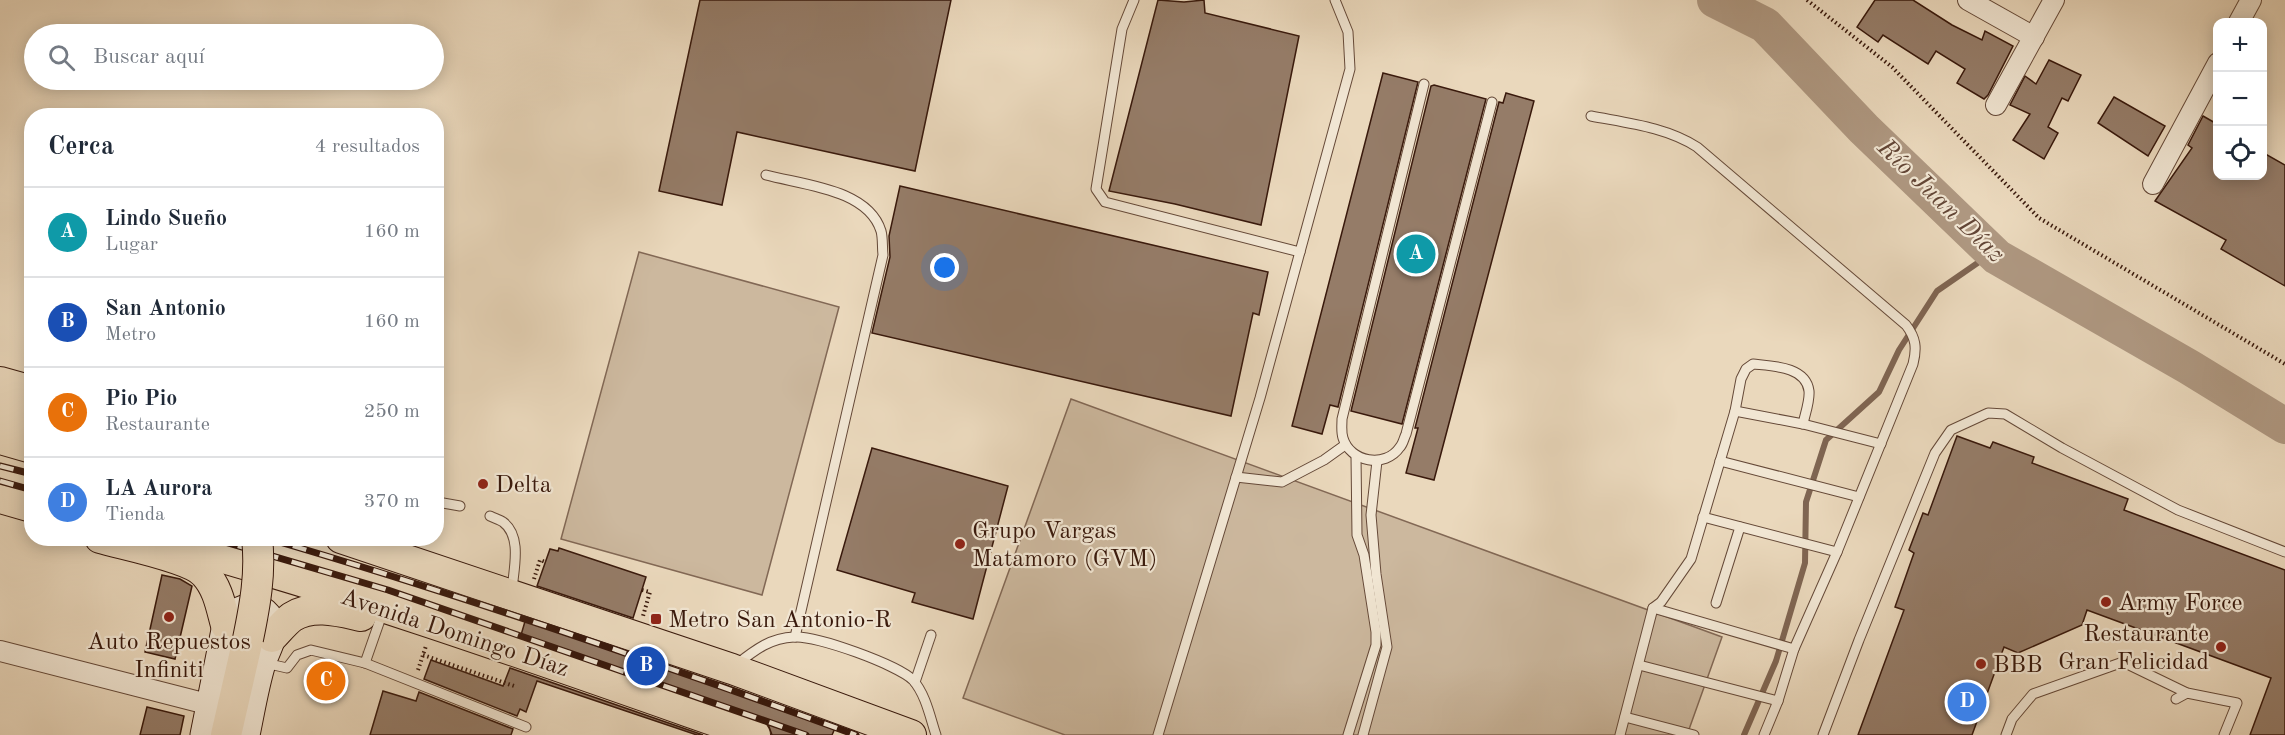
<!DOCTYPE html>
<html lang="es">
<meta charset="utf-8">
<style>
body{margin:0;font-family:"Old Standard TT",serif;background:#f6f6f7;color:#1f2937}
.controls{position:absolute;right:18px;top:18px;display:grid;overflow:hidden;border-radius:12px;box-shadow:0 3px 15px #0003}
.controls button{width:54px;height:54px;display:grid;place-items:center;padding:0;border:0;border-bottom:2px solid #e0e1e3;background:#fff;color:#1f2937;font:30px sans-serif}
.you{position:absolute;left:945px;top:268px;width:21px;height:21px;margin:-15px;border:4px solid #fff;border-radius:50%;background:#1a73e8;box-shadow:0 0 0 9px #1a73e833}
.badge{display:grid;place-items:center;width:39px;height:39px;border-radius:50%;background:#0b8043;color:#fff;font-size:20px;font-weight:700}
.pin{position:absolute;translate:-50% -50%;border:3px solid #fff;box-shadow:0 2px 6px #0006}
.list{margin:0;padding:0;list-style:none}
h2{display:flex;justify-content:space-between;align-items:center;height:78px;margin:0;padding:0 24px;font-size:26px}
h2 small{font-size:20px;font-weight:400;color:#747a83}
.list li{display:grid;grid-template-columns:39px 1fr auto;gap:18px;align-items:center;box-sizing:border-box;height:90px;padding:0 24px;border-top:2px solid #e0e1e3}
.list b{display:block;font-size:22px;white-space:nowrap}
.list p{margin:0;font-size:20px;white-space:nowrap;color:#747a83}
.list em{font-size:20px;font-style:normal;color:#747a83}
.icon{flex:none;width:33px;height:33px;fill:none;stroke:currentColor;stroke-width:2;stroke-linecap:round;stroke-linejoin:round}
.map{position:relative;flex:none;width:2285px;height:735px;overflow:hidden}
.search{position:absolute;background:#fff;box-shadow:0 3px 15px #0003;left:24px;top:24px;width:420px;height:66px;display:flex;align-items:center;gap:15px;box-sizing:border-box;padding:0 21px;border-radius:33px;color:#747a83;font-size:22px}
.panel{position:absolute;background:#fff;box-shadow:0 3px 15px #0003;left:24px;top:108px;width:420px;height:438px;border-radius:24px}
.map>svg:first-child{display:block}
</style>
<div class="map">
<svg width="2285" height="735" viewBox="0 0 2285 735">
<rect width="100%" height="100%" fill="#ead8bc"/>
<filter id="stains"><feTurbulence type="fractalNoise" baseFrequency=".00333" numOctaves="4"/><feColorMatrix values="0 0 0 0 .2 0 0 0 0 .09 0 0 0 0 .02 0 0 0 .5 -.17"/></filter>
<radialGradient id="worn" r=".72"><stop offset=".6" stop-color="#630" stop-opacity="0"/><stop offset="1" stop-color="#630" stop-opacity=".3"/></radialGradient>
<g fill="#ccb89e" stroke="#826855" stroke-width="1.5">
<path d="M639,252l200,55 -77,288 -201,-56z"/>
<path d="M1071,399l651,238 -35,98h-622l-102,-37z"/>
</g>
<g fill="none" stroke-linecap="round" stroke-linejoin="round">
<path stroke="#7f6552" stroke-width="6" d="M1744,735l32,-74 29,-98 1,-61 20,-62 53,-48 20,-42 38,-59 55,-38"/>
<path stroke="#ae9780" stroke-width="36" d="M1715,0l50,25 99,104 133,128 192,110 96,59"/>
</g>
<g fill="#957c68" stroke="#39190c" stroke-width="1.5">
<path d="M700,0h251l-36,171 -178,-39 -15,73 -63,-14z"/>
<path d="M1158,0l26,2 20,-2 1,13 94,23 -38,189 -86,-21 -66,-13z"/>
<path d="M1875,0h38l39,25 30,15 3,-9 28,15 -25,49 -4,4 -27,-16 8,-14 -29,-18 -8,13 -45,-29 -5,7 -21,-15z"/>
<path d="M2049,60l32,15 -13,26 -6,-3 -14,29 10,6 -14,26 -31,-19 17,-26 -20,-9 15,-29 11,8z"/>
<path d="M1383,73l35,9 -80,325 -8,-2 -8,29 -30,-8z"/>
<path d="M1434,85l52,14 -84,325 -51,-13 80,-325z"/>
<path d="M1506,93l28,8 -100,379 -28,-7 12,-45h-3l84,-326 4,1z"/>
<path d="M2114,97l51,29 -17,30 -50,-33z"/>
<path d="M2203,116l14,8v52h45v-24l23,13v121l-64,-37 5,-9 -71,-39 37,-53 -4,-3z"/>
<path d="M900,186l368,86 -9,43 -6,-2 -22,103 -359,-83 18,-76 -1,-21z"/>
<path d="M1957,436l33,12 3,-6 41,15 -2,6 96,36 -4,11 161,60v165h-35l21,-57 -184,-68 -5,15 -64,28 -14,-6 -32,88h-114l46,-125 -9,-3 19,-54 -5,-3 14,-37 5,2z"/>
<path d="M872,448l136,38 -35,133 -61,-17 3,-9 -78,-23z"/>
<path d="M559,548l87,29 -13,41 -96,-32 13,-37 8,2z"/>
<path d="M162,575l18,4 12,7 -17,73 -30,-7z"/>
<path d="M526,618l200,67 110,41 -4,9h-60l-4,-11 -7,-5 -240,-84z"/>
<path d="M431,660l72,26 7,-18 193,67h-6l-160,-54 -11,31 -6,-3 -3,7 -93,-37z"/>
<path d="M383,691l33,10 3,-9 94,37 -2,6h-141z"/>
<path d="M147,707l37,9 -4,19h-40z"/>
</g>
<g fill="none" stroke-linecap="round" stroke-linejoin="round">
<g stroke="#654938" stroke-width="11">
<g id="lane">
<path d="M1134,0l-12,29 -26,160 9,13 195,50"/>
<path d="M1424,84l-82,335c0,6 -1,13 1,19 7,24 42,31 57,9 3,-3 4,-9 6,-13l86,-332"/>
<path d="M1591,116c36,7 75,11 106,31l209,178c10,13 11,23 7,39l-76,188 -43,97 -16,52 -14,34"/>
<path d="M766,175c37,10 102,14 115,56 2,7 1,16 2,24l-88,382"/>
<path d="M1735,411l68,13 78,20"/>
<path d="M1720,461l139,36"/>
<path d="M1236,477l46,5 42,-22 21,-15"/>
<path d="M436,506l7,-3 17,3"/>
<path d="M490,516c4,2 10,4 13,6 20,15 10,49 9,69"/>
<path d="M1703,517l134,35"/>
<path d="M1716,603l24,-76"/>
<path d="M1653,608l141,41"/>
<path d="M265,663l22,5 10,-13 14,-5 54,13 161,64"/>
<path d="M365,663l15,-43"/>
<path d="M737,664c18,-14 33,-26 57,-27 22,-2 104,28 119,43 13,15 17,37 23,55"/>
<path d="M1639,665l139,36"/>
<path d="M915,682l16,-47"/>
<path d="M2176,699l11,-6"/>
<path d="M1625,717l69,18"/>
<path d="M1158,735l102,-337 90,-329 -2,-37 -13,-32"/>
<path d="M1348,735l28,-90v-13l-12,-77 -7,-20 -1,-79"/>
<path d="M1363,735l24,-88 -11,-73 -5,-59 6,-54"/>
<path d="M1620,735l33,-127 8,-6 30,-43 44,-148 6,-32 5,-10 7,-5c18,2 53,2 56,27 1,10 -4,23 -6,33"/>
<path d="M1823,735l36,-95 76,-187 16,-23 37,-17 17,1 57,34 116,62 107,42"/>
<path d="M2006,735l6,-16 21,-25 90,-32 64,31 50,10 -13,32"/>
</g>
</g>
<g stroke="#654938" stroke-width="22">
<g id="street">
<path d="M1968,0l66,37"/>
<path d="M2239,22l12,-22"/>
<path d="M1996,105l58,-105"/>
<path d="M2153,184l65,-121"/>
<path d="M0,651l211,54"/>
</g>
</g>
<g stroke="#39190c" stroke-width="29">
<path id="secondary" d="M204,735l22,-110c10,-22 42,-25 46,2 2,13 -6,24 -10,36 -7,23 -11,48 -16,72"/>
</g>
<g stroke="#39190c" stroke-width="32">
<g id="primary">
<path d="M0,382l32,9"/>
<path d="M0,411l32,8"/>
<path d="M0,439l32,9"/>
<path d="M0,498l32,9"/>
<path d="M100,538c23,7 90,19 105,36 13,14 16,33 21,51"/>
<path d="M152,538c204,55 403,127 603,197"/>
<path d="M341,538l391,131 179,66"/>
<path d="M272,637c6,-6 13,-15 20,-20 21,-13 46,-6 69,-1"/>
<path d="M226,735l22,-96"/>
</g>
</g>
<g stroke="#39190c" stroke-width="4" stroke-dasharray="1.5 3" stroke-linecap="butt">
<path d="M1807,0l85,67 147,151 246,146"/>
<path d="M534,579l6,-19 5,2"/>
<path d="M642,590l8,2 -7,24"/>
<path d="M423,655l91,31"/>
<path d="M418,670l8,-24"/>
</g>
<use href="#lane" stroke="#f1e6d3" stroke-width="9"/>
<use href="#street" stroke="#f1e6d3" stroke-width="20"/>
<use href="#secondary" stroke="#f1e6d3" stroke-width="27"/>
<use href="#primary" stroke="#ead8bc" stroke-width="30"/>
<g stroke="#39190c" stroke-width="7">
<g id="rail">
<path d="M0,466l32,8"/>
<path d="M0,481l32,9"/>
<path d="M211,538l177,52 418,145"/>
<path d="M266,538c199,58 395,126 590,197"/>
</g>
</g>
<use href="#rail" stroke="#f1e6d3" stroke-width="4.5" stroke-dasharray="14" stroke-linecap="butt"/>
<g stroke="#39190c" stroke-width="32" stroke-linecap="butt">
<path id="primary-bridge" d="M248,639c7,-34 13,-66 9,-101"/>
</g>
<use href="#primary-bridge" stroke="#ead8bc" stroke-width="30"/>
</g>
<g fill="#8f2418" stroke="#f1e6d3" stroke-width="2">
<circle cx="483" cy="484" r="6"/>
<circle cx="960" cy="544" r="6"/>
<circle cx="2106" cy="602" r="6"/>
<circle cx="169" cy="617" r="6"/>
<rect x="650" y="613" width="12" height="12" rx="3"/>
<circle cx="2221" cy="647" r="6"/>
<circle cx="1981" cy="664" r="6"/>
</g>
<g text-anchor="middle" stroke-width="4.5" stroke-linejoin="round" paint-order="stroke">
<g font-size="24" fill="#39190c" stroke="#f1e6d3" text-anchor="start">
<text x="495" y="492">Delta</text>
<text x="972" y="538">Grupo Vargas<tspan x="972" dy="28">Matamoro (GVM)</tspan></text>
<text x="2118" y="610">Army Force</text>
<text x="668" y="627">Metro San Antonio-R</text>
<text x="2209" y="641" text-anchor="end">Restaurante<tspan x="2209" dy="28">Gran Felicidad</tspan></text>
<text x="169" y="649" text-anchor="middle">Auto Repuestos<tspan x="169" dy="28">Infiniti</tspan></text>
<text x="1993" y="672">BBB</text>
</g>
<g font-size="24" fill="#39190c" stroke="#f1e6d3">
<text transform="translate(455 632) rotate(18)" y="8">Avenida Domingo Díaz</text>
</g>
<g font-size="26" font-style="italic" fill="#624535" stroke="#f1e6d3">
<text transform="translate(1942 200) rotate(44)" y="9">Río Juan Díaz</text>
</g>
</g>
<rect width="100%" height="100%" filter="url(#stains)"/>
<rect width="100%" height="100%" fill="url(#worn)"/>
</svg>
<div class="controls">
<button>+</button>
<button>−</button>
<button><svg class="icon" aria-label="locate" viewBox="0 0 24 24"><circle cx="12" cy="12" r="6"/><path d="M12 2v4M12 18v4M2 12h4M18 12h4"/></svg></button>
</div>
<div class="you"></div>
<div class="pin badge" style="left:1416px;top:254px;background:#0f9aa8">A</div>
<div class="pin badge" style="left:646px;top:666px;background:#1a4fb4">B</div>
<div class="pin badge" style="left:326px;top:681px;background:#e8710a">C</div>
<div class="pin badge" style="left:1967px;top:702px;background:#3f7fe0">D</div>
<div class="search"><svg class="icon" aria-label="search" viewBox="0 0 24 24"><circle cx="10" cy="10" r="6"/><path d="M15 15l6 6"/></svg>Buscar aquí</div>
<section class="panel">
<h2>Cerca<small>4 resultados</small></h2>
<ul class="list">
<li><span class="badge" style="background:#0f9aa8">A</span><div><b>Lindo Sueño</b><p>Lugar</p></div><em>160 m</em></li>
<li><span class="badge" style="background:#1a4fb4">B</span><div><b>San Antonio</b><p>Metro</p></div><em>160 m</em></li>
<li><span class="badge" style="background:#e8710a">C</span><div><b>Pio Pio</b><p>Restaurante</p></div><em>250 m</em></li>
<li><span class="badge" style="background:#3f7fe0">D</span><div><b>LA Aurora</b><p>Tienda</p></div><em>370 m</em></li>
</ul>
</section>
</div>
